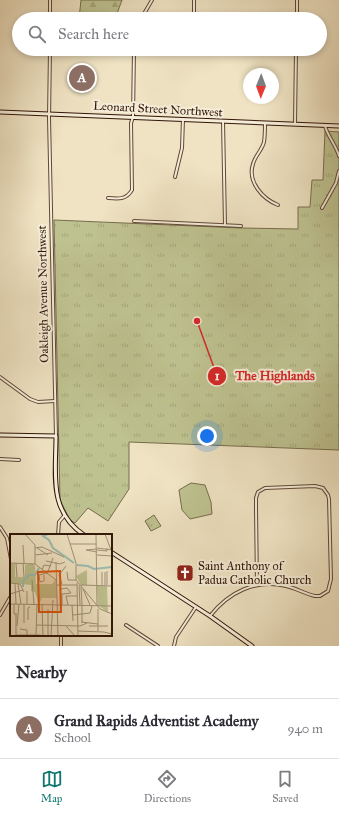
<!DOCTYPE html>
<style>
body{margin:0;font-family:"IM FELL Great Primer",serif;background:#f7f7f7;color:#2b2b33}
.compass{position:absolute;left:243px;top:68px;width:36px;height:36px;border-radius:50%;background:#fff;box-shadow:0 2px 6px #0003;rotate:181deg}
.you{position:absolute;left:207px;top:436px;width:14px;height:14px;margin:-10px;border:3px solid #fff;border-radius:50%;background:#1a73e8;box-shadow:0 0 0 6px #1a73e833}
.badge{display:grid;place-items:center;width:26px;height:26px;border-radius:50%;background:#0f766e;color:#fff;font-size:13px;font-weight:700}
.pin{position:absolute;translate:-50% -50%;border:2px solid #fff;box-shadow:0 1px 4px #0006}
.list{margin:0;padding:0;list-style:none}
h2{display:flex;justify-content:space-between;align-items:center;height:52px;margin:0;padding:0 16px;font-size:17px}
h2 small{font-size:13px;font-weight:400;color:#7c7c81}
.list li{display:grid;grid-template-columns:26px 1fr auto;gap:12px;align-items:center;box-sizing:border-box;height:60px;padding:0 16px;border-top:1px solid #e1e1e2}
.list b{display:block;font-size:15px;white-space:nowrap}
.list p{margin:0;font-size:13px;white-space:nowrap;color:#7c7c81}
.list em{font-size:13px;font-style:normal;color:#7c7c81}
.icon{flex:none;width:22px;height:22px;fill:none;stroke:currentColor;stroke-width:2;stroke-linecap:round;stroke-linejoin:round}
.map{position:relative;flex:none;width:339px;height:646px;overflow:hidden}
.search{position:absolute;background:#fff;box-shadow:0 2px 6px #0003;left:12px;right:12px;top:12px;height:44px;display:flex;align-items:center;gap:10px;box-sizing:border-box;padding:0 14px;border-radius:22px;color:#7c7c81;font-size:15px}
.sheet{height:112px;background:#fff}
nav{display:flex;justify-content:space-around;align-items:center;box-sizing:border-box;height:56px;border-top:1px solid #e1e1e2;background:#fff;font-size:11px;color:#7c7c81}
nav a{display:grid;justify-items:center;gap:2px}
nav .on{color:#0f766e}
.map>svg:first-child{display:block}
</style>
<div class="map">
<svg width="339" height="646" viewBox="0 0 339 646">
<defs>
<pattern id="forest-firs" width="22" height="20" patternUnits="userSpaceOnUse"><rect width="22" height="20" fill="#bec290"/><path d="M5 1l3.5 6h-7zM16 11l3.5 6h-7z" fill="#a4a67b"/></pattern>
<pattern id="park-tufts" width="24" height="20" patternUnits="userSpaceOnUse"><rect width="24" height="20" fill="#bec290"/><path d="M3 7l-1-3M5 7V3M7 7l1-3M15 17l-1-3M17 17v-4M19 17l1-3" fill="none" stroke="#a4a67b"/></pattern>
</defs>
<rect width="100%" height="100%" fill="#efe3c3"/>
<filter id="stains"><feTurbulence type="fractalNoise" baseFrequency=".005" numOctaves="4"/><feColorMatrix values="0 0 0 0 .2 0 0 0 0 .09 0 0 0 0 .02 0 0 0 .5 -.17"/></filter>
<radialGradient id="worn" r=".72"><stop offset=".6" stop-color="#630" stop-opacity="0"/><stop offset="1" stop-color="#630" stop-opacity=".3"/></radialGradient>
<path fill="url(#forest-firs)" stroke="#776c4c" d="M81,0h41l-7,19h-36z"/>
<g fill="url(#park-tufts)" stroke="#776c4c">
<path d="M325,131l14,1v318l-210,-8v47l-21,32 -20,-13 -13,15 -5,-3 -10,-20 -6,-280 187,8 57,1v-22h12l2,-27h11z"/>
<path d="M154,515l7,11 -10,5 -6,-10z"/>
</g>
<path fill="#bec290" stroke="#776c4c" d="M191,483l14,2 6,17 1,12 -22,5 -8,-9 -3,-20z"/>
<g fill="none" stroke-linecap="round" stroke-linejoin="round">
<g stroke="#604837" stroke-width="4">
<g id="street">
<path d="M50,19v-19"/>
<path d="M141,19l11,-19"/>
<path d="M194,19v-19"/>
<path d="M297,19v-19"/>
<path d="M50,49l-1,69 7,318"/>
<path d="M223,121l2,104"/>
<path d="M265,123c0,6 0,13 -1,19 -2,8 -9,14 -11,22 -6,18 10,35 25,41"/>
<path d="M295,124l1,-75"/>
<path d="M325,126c3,11 11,19 14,30"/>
<path d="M175,177l7,-29 1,-29"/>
<path d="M108,198c10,1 18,2 24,-8l-1,-67 2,-6 1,-68"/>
<path d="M322,208l14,-25 3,-12"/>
<path d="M134,221l107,5"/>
<path d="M0,377l30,22 8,3 17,-1"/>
<path d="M0,459l19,1"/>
<path d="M0,527l7,11 4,21"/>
<path d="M58,535l1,-13 5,-6"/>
<path d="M0,615l11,-19"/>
<path d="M210,616c19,-24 45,-37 76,-30 10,2 19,8 29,10h5l8,-5 3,-12 -2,-80 -1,-4 -5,-7 -8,-2 -50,2 -7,4 -2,6v11l1,76"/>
<path d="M126,625l32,21"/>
<path d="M61,635v11"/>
<path d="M174,646l2,-9 20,-30"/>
</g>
</g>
<g stroke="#301508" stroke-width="5">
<g id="secondary">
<path d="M0,112l339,14"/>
<path d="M0,435l56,1c0,38 -8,75 28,99"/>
<path d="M111,552l99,64 42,30"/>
</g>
</g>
<use href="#street" stroke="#f5edd8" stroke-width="2"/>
<use href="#secondary" stroke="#f5edd8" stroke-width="3"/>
</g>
<defs>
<g id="church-square" transform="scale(0.9)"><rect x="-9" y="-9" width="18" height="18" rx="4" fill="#8f2418" stroke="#f5edd8"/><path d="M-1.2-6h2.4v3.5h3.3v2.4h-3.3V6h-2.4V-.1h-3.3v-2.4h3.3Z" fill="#fff"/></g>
</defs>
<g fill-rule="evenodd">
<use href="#church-square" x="185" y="573"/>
</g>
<g text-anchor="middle" stroke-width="4" stroke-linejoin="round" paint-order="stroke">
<g font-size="12" fill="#301508" stroke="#f5edd8">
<text transform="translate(158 109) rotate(3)" y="4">Leonard Street Northwest</text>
<text transform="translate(43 294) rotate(-91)" y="4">Oakleigh Avenue Northwest</text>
</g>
<g font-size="12" fill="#301508" stroke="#f5edd8" text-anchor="start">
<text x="198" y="570">Saint Anthony of<tspan x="198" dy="14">Padua Catholic Church</tspan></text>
</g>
</g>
<g transform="translate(10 534)">
<rect width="102" height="102" fill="#efe3c3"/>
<path d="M77,36v15h-6l-5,-9zM87,51l10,1 1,27 -10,-8z" fill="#bec290"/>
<path d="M22,29l3,3 1,18h16l4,-5 1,19h-15l-3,6 -4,-12 -4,-1v-6l-21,-2v-19h5v13h10v-12z" fill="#bec290"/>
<path fill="none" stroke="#9abeb2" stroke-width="2" d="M38,0l-5,2 6,4 4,8 21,15M67,31l11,1 6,3 18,-2M13,53v-6l6,-6h6l4,-7"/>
<path fill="none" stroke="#a39178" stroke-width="1" d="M15,0l10,11v19M57,0l9,29v17l24,29 12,5M86,0l1,71M95,0l6,16M60,10h26M13,11l1,18M25,14l7,-1 22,10M27,14l11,7M87,14l15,2M87,15l-11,1 11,2M87,16l10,1v-3M25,21l17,-2M87,21l15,1M36,27l14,3 5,-2M46,28l2,74M0,29l25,1 21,16M6,29l1,14M13,29l1,14M32,36l2,-5 7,1M97,37v14M57,38l1,8h8M92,38v13M95,38v13M37,40l6,-16M34,41v6l-4,1 -1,-7 8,-2M22,46l2,24M0,49l10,1 4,8M5,49l1,21M67,49l1,53M8,50l3,20M52,50l-3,-9 7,-9M46,51h21M69,51l1,20M71,51l31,1M71,53l1,18M51,55l6,-1 4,5 -9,1v11M73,55l7,16M17,57v13M0,60l13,-4M0,70l102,2M4,70v10h3M32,71l1,31M58,71l-2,-9h11M62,71l1,16M72,71v17M38,75v27M88,75v22M6,80v22M63,81l17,-2 2,-7M18,86v-12l2,-1M71,88l17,2M14,89v-19M26,91l44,1 7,-3M7,92l2,-22M56,92l8,9M79,92h19M10,95l7,1v5M68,97l26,1 8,2M6,101h20M26,101l1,-31M27,101l15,1M41,102l2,-36"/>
<path fill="#df560c" fill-opacity="0.15" stroke="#df560c" stroke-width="2" d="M50,37l1,41h-22l-1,-40z"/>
<rect width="102" height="102" fill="none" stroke="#301508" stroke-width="2"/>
</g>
<path fill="none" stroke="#d62828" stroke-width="1.5" d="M197 321L217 376"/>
<g fill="#d62828" stroke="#f5edd8" stroke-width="1.5">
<circle cx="197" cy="321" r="4"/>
<circle cx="217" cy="376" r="10"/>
</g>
<g font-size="12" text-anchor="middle" font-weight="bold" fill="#fff">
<text x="217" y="380">1</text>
</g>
<g font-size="13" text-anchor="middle" font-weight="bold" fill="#d62828" stroke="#f5edd8" stroke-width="4" stroke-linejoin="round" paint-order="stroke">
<text x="275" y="380">The Highlands</text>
</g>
<rect width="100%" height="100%" filter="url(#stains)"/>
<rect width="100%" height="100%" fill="url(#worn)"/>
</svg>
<svg class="compass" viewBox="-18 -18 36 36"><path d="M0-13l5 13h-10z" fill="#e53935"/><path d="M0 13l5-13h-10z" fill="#7c7c81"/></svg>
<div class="you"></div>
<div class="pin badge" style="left:82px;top:78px;background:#8d6e63">A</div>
<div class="search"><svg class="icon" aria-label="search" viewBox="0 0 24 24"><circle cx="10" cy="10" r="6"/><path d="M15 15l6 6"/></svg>Search here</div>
</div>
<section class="sheet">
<h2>Nearby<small></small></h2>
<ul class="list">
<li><span class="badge" style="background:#8d6e63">A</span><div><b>Grand Rapids Adventist Academy</b><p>School</p></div><em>940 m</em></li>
</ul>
</section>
<nav>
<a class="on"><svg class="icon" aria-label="map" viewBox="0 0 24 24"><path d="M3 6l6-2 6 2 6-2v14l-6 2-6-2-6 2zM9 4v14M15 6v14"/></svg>Map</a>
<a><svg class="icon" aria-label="directions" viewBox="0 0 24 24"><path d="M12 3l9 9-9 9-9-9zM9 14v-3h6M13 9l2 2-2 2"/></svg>Directions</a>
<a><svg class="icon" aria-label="saved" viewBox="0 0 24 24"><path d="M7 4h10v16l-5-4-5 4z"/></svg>Saved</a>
</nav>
